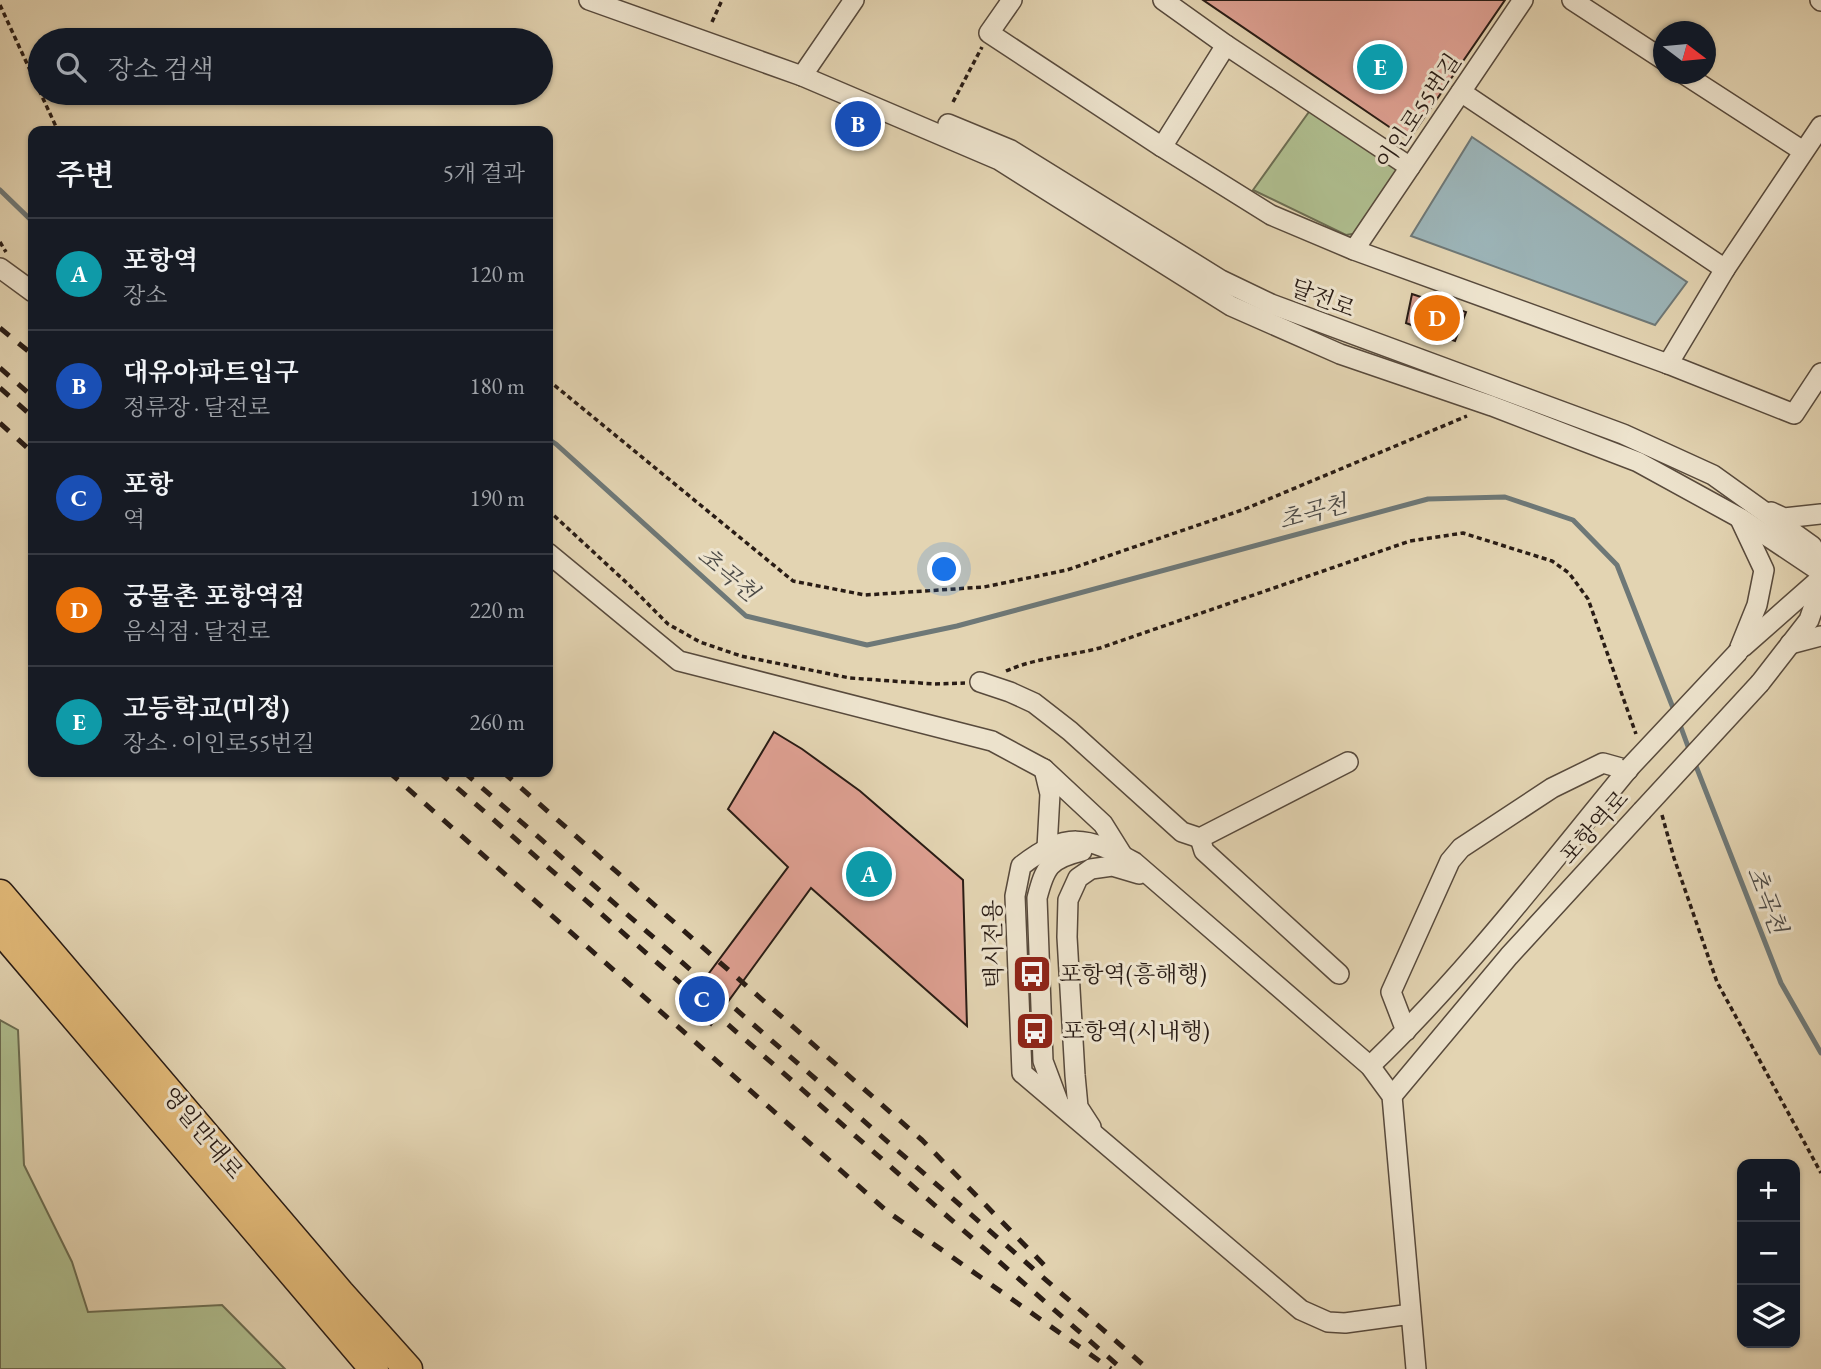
<!DOCTYPE html>
<html lang="ko">
<meta charset="utf-8">
<style>
body{margin:0;font-family:"EB Garamond","Noto Serif KR",serif;background:#242831;color:#f1f3f6}
.controls{position:absolute;right:21px;bottom:21px;display:grid;overflow:hidden;border-radius:14px;box-shadow:0 2px 5px #0004}
.controls button{width:63px;height:63px;display:grid;place-items:center;padding:0;border:0;border-bottom:2px solid #363941;background:#171b24;color:#f1f3f6;font:35px sans-serif}
.compass{position:absolute;left:1653px;top:21px;width:63px;height:63px;border-radius:50%;background:#171b24;box-shadow:0 2px 5px #0004;rotate:106deg}
.you{position:absolute;left:945px;top:570px;width:24px;height:24px;margin:-18px;border:5px solid #fff;border-radius:50%;background:#1a73e8;box-shadow:0 0 0 10px #1a73e833}
.badge{display:grid;place-items:center;width:46px;height:46px;border-radius:50%;background:#c59692;color:#fff;font-size:23px;font-weight:700}
.pin{position:absolute;translate:-50% -50%;border:4px solid #fff;box-shadow:0 2px 7px #0006}
.list{margin:0;padding:0;list-style:none}
h2{display:flex;justify-content:space-between;align-items:center;height:91px;margin:0;padding:0 28px;font-size:30px}
h2 small{font-size:23px;font-weight:400;color:#9ea1a6}
.list li{display:grid;grid-template-columns:46px 1fr auto;gap:21px;align-items:center;box-sizing:border-box;height:112px;padding:0 28px;border-top:2px solid #363941}
.list b{display:block;font-size:26px;white-space:nowrap}
.list p{margin:0;font-size:23px;white-space:nowrap;color:#9ea1a6}
.list em{font-size:23px;font-style:normal;color:#9ea1a6}
.icon{flex:none;width:38px;height:38px;fill:none;stroke:currentColor;stroke-width:2;stroke-linecap:round;stroke-linejoin:round}
.map{position:relative;flex:none;width:1821px;height:1369px;overflow:hidden}
.search{position:absolute;background:#171b24;box-shadow:0 2px 5px #0004;left:28px;top:28px;width:525px;height:77px;display:flex;align-items:center;gap:18px;box-sizing:border-box;padding:0 24px;border-radius:38px;color:#9ea1a6;font-size:26px}
.panel{position:absolute;background:#171b24;box-shadow:0 2px 5px #0004;left:28px;top:126px;width:525px;height:651px;border-radius:14px}
.map>svg:first-child{display:block}
</style>
<div class="map">
<svg width="1821" height="1369" viewBox="0 0 1821 1369">
<rect width="100%" height="100%" fill="#e3d4b2"/>
<filter id="stains"><feTurbulence type="fractalNoise" baseFrequency=".00286" numOctaves="4"/><feColorMatrix values="0 0 0 0 .2 0 0 0 0 .09 0 0 0 0 .02 0 0 0 .5 -.17"/></filter>
<radialGradient id="worn" r=".72"><stop offset=".6" stop-color="#630" stop-opacity="0"/><stop offset="1" stop-color="#630" stop-opacity=".3"/></radialGradient>
<g fill="#afbe8f" stroke="#6c6d52" stroke-width="2">
<path d="M1311,109l84,55 3,13 -39,56 -13,2 -93,-45z"/>
<path d="M0,1020l18,10 6,135 48,97 16,50 134,-7 63,64h-285z"/>
</g>
<path fill="#9cb5b9" stroke="#6e7877" stroke-width="2" d="M1472,137l215,145 -32,43 -244,-89z"/>
<g fill="none" stroke-linecap="round" stroke-linejoin="round">
<g stroke="#6e7877" stroke-width="5">
<path d="M0,190l33,32"/>
<path d="M548,439l8,5 190,172 121,29 90,-19 471,-127 77,-2 68,23 44,45 58,148"/>
<path d="M1679,722l11,30"/>
<path d="M1694,761l87,222 40,70"/>
</g>
</g>
<g fill="#dea092" stroke="#291c15" stroke-width="2">
<path d="M1203,0h302l-92,134 -9,3z"/>
<path d="M1412,294l54,18 -11,29 -49,-18z"/>
<path d="M774,732l28,17 58,42 103,89 4,146 -156,-138 -100,137 -25,-21 102,-137 -60,-58z"/>
</g>
<g fill="none" stroke-linecap="round" stroke-linejoin="round">
<g stroke="#584a3c" stroke-width="22">
<g id="minor">
<path d="M589,0l213,76 197,84 232,146 109,48 152,52 146,56 102,56 81,54"/>
<path d="M1012,0l-23,33 173,114 109,68 83,35 314,114 126,50 27,-41"/>
<path d="M1163,0l63,45 184,122"/>
<path d="M1572,0l92,60"/>
<path d="M1820,0l1,1"/>
<path d="M1684,74l119,77"/>
<path d="M802,76l52,-76"/>
<path d="M1461,92l264,177"/>
<path d="M948,124l63,26 210,130 50,24 352,130 90,41 99,71 9,20"/>
<path d="M1162,147l64,-102"/>
<path d="M1354,250l169,-250"/>
<path d="M0,268l33,24"/>
<path d="M1668,364l57,-95 96,-143"/>
<path d="M1771,512l13,6 37,-4"/>
<path d="M548,553l131,108 313,80 52,28 59,55 20,32"/>
<path d="M1790,644l31,-8"/>
<path d="M1743,647l78,-69"/>
<path d="M1738,652l19,-47 7,-35 -24,-51"/>
<path d="M980,682l30,10 24,11 36,28 112,101 18,6 148,-76"/>
<path d="M1760,683l49,-63 12,-35"/>
<path d="M1044,769l6,25 -3,54"/>
<path d="M1200,838l4,13 135,123"/>
<path d="M1406,1031l-15,-39 59,-131 11,-13 91,-60 51,-25 25,7"/>
<path d="M1370,1066c96,-92 176,-197 260,-299"/>
<path d="M1392,1096l117,-140 133,-145"/>
<path d="M1058,1101l-15,-40 -6,-163c8,-31 12,-39 45,-47"/>
<path d="M1091,1127l-13,-20 -3,-32 -8,-138 1,-37 10,-22 13,-9 21,-3 27,8"/>
<path d="M1411,1314l-66,9 -17,-1 -27,-12 -279,-237 -7,-177 6,-30c45,-35 65,-30 113,-4l236,204 22,30 24,273"/>
</g>
</g>
<g stroke="#291c15" stroke-width="31">
<g id="highway">
<path d="M0,894l340,399 68,76"/>
<path d="M0,929l374,440"/>
</g>
</g>
<g stroke="#291c15" stroke-width="3.5" stroke-dasharray="5 3.5" stroke-linecap="butt">
<path d="M0,5l58,126"/>
<path d="M712,22l10,-22"/>
<path d="M953,102l29,-55"/>
<path d="M0,242l6,10"/>
<path d="M548,380l245,201 72,14 119,-8 83,-17 178,-61 222,-93"/>
<path d="M548,510l80,74 40,40 32,18 41,14 109,22 84,6 31,-1"/>
<path d="M1006,671c29,-13 62,-15 94,-23l310,-107 53,-8 89,28 17,12 19,26 48,135"/>
<path d="M1662,815l12,43 43,124 104,191"/>
</g>
<use href="#minor" stroke="#ede3cd" stroke-width="19"/>
<use href="#highway" stroke="#e2ba79" stroke-width="28"/>
<g stroke="#291c15" stroke-width="5" stroke-dasharray="12 12" stroke-linecap="butt">
<path d="M0,328l33,27"/>
<path d="M0,368l33,29"/>
<path d="M0,388l33,29"/>
<path d="M0,423l33,30"/>
<path d="M389,772l499,440 223,157"/>
<path d="M439,772l683,597"/>
<path d="M464,772l684,597"/>
<path d="M503,772l419,368 128,131"/>
</g>
<g stroke="#584a3c" stroke-width="22" stroke-linecap="butt">
<g id="minor-bridge">
<path d="M1630,767l108,-115"/>
<path d="M1642,811l118,-128"/>
</g>
</g>
<use href="#minor-bridge" stroke="#ede3cd" stroke-width="19"/>
</g>
<defs>
<g id="bus-square" transform="scale(2.0125)"><rect x="-9" y="-9" width="18" height="18" rx="4" fill="#8f2418" stroke="#ede3cd"/><path d="M-5-6H5V4H4V6H2V4H-2V6H-4V4H-5ZM-3.5-4V0h7V-4ZM-3.5 1.2v1.5H-2V1.2ZM2 1.2v1.5H3.5V1.2Z" fill="#fff"/></g>
</defs>
<g fill-rule="evenodd">
<use href="#bus-square" x="1032" y="974"/>
<use href="#bus-square" x="1035" y="1031"/>
</g>
<g text-anchor="middle" stroke-width="6" stroke-linejoin="round" paint-order="stroke">
<g font-size="23" fill="#291c15" stroke="#ede3cd">
<text transform="translate(1418 111) rotate(-56)" y="8">이인로55번길</text>
<text transform="translate(1323 298) rotate(21)" y="8">달전로</text>
<text transform="translate(1594 827) rotate(-48)" y="8">포항역로</text>
<text transform="translate(993 944) rotate(-91)" y="8">택시전용</text>
<text transform="translate(203 1133) rotate(50)" y="8">영일만대로</text>
</g>
<g font-size="23" fill="#291c15" stroke="#ede3cd" text-anchor="start">
<text x="1059" y="982">포항역(흥해행)</text>
<text x="1062" y="1039">포항역(시내행)</text>
</g>
<g font-size="24" font-style="italic" fill="#4c4a46" stroke="#ede3cd">
<text transform="translate(1313 512) rotate(-15)" y="8">초곡천</text>
<text transform="translate(728 574) rotate(40)" y="8">초곡천</text>
<text transform="translate(1767 900) rotate(69)" y="8">초곡천</text>
</g>
</g>
<rect width="100%" height="100%" filter="url(#stains)"/>
<rect width="100%" height="100%" fill="url(#worn)"/>
</svg>
<div class="controls">
<button>+</button>
<button>−</button>
<button><svg class="icon" aria-label="layers" viewBox="0 0 24 24"><path d="M12 4l9 5-9 5-9-5zM3 14l9 5 9-5"/></svg></button>
</div>
<svg class="compass" viewBox="-18 -18 36 36"><path d="M0-13l5 13h-10z" fill="#e53935"/><path d="M0 13l5-13h-10z" fill="#9ea1a6"/></svg>
<div class="you"></div>
<div class="pin badge" style="left:869px;top:874px;background:#0f9aa8">A</div>
<div class="pin badge" style="left:858px;top:124px;background:#1a4fb4">B</div>
<div class="pin badge" style="left:702px;top:999px;background:#1a4fb4">C</div>
<div class="pin badge" style="left:1437px;top:318px;background:#e8710a">D</div>
<div class="pin badge" style="left:1380px;top:67px;background:#0f9aa8">E</div>
<div class="search"><svg class="icon" aria-label="search" viewBox="0 0 24 24"><circle cx="10" cy="10" r="6"/><path d="M15 15l6 6"/></svg>장소 검색</div>
<section class="panel">
<h2>주변<small>5개 결과</small></h2>
<ul class="list">
<li><span class="badge" style="background:#0f9aa8">A</span><div><b>포항역</b><p>장소</p></div><em>120 m</em></li>
<li><span class="badge" style="background:#1a4fb4">B</span><div><b>대유아파트입구</b><p>정류장 · 달전로</p></div><em>180 m</em></li>
<li><span class="badge" style="background:#1a4fb4">C</span><div><b>포항</b><p>역</p></div><em>190 m</em></li>
<li><span class="badge" style="background:#e8710a">D</span><div><b>궁물촌 포항역점</b><p>음식점 · 달전로</p></div><em>220 m</em></li>
<li><span class="badge" style="background:#0f9aa8">E</span><div><b>고등학교(미정)</b><p>장소 · 이인로55번길</p></div><em>260 m</em></li>
</ul>
</section>
</div>
